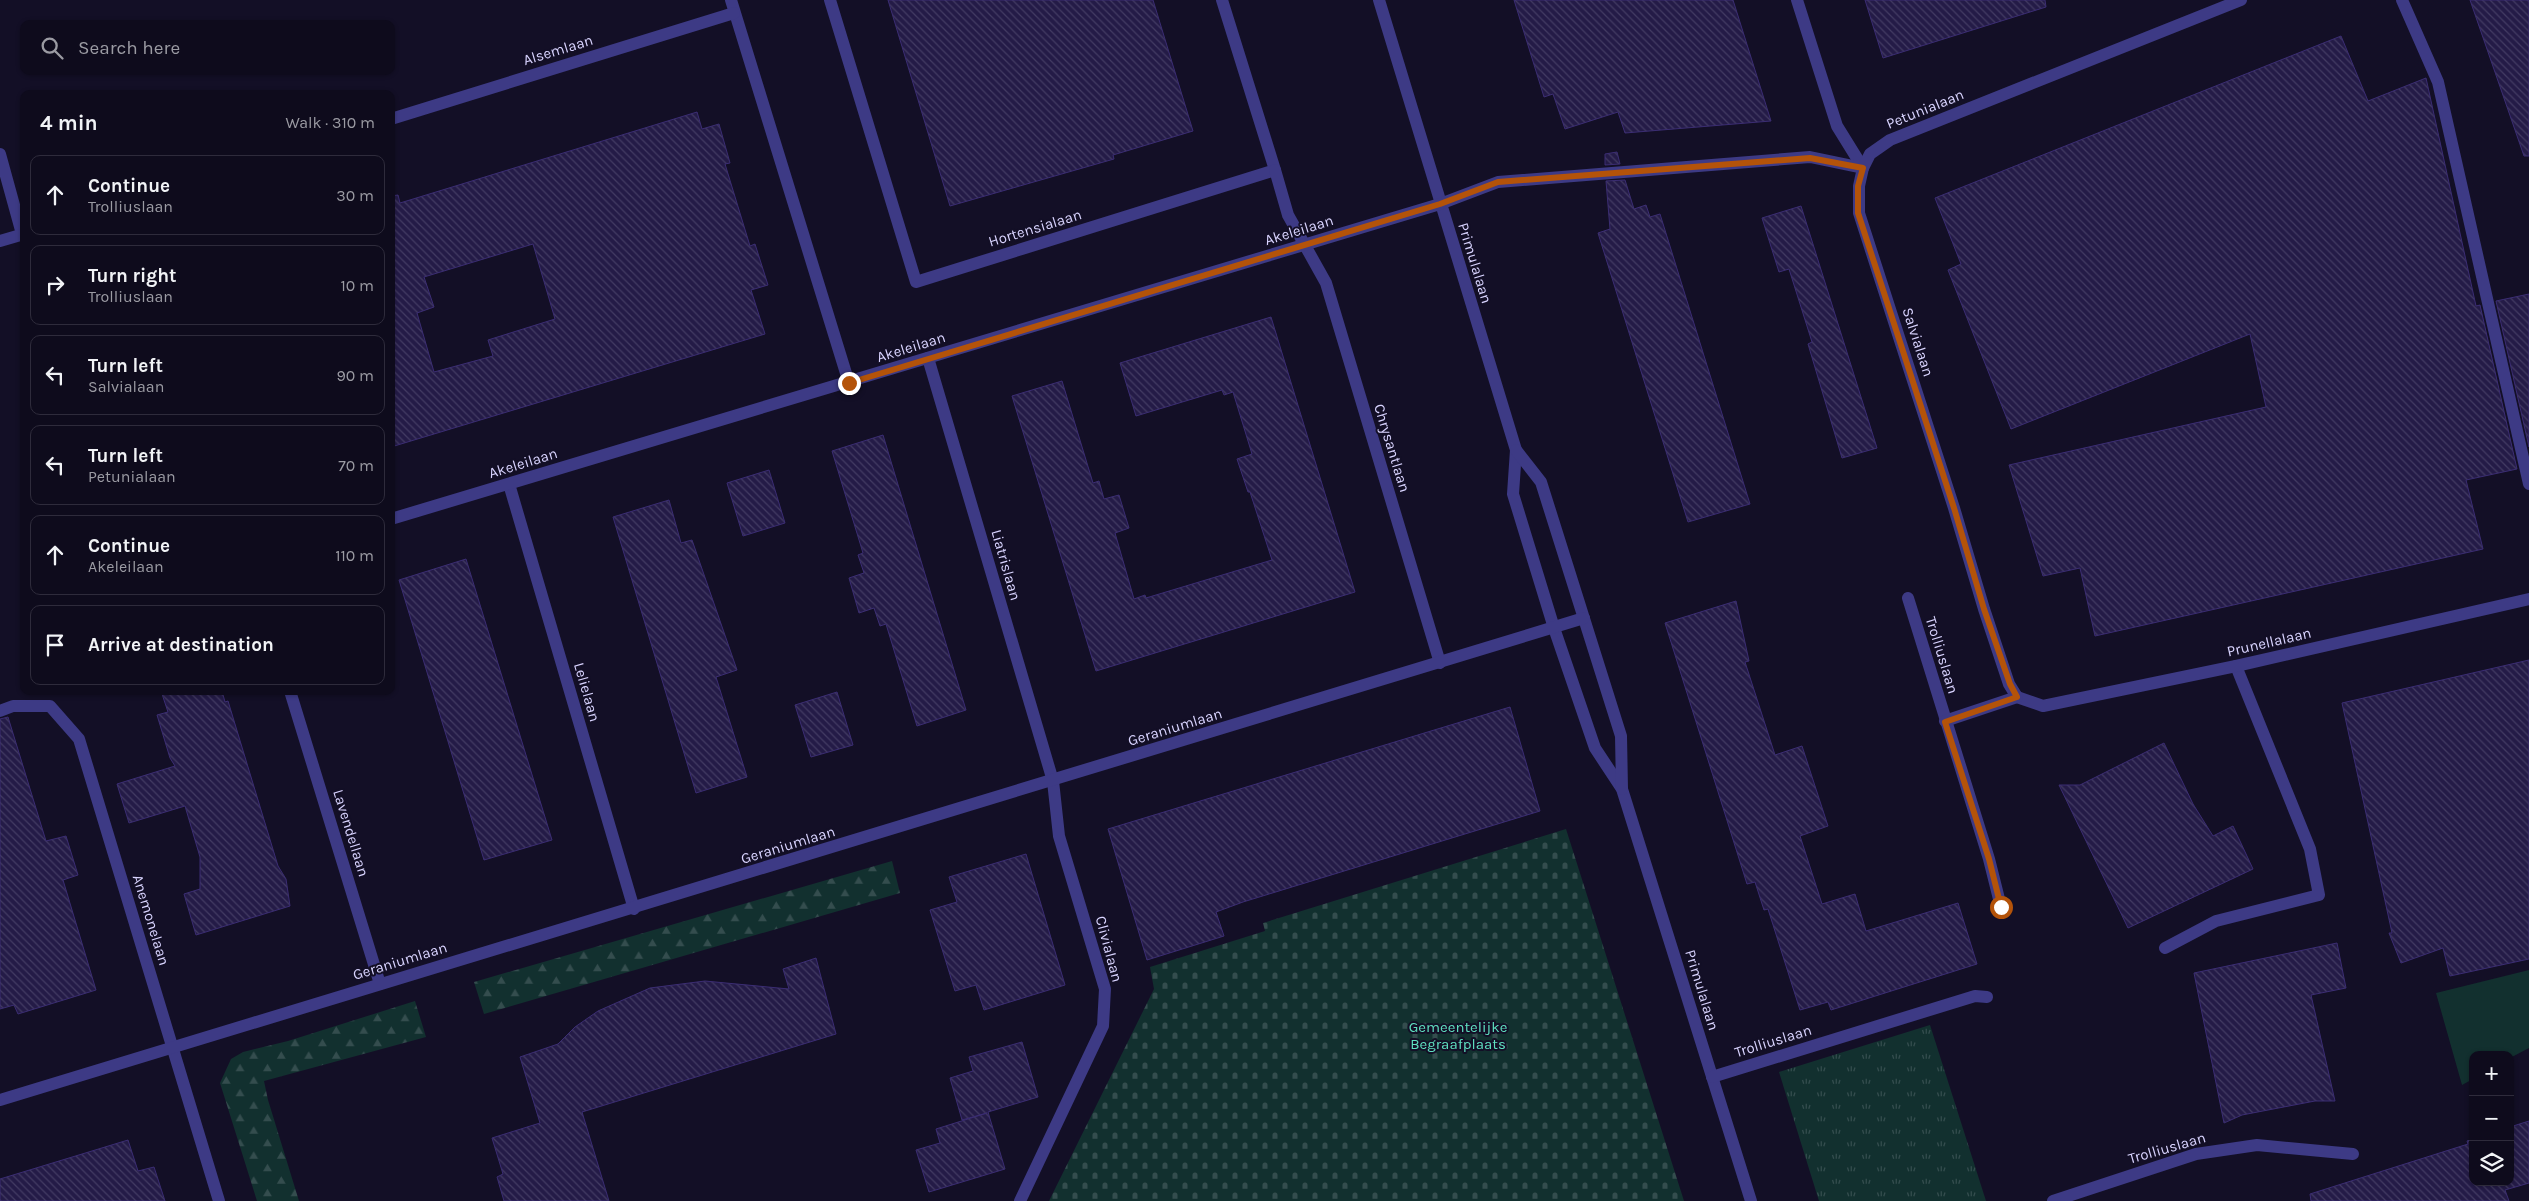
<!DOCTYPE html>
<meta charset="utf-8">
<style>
body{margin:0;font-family:Karla,sans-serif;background:#1c1929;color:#f1f3f6}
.controls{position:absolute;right:15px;bottom:15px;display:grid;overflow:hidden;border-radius:10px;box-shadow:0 1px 4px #0004}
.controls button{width:45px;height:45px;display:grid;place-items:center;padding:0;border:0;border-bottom:1px solid #2e2b3b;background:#0e0b1c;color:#f1f3f6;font:25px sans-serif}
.stop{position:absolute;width:15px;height:15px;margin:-11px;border:4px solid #b45309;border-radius:50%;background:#fff}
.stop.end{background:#b45309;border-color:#fff;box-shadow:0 1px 5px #0008}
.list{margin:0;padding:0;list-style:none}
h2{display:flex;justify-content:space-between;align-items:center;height:65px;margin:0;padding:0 20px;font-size:21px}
h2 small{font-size:16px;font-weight:400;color:#9b9ba3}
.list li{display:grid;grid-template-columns:32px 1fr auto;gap:15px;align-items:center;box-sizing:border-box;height:80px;margin:0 10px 10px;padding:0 10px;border:1px solid #2e2b3b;border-radius:10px}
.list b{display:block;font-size:19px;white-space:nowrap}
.list p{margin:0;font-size:16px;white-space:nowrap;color:#9b9ba3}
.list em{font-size:16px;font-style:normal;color:#9b9ba3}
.icon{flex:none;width:28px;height:28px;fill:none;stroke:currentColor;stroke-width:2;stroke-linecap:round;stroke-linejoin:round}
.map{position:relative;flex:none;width:2529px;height:1201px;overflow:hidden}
.search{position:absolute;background:#0e0b1c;box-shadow:0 1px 4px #0004;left:20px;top:20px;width:375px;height:55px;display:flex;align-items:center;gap:12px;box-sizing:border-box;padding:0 18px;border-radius:10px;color:#9b9ba3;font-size:19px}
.panel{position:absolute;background:#0e0b1c;box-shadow:0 1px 4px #0004;left:20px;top:90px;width:375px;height:605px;border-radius:10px}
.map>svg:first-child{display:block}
</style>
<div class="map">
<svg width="2529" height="1201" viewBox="0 0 2529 1201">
<defs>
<pattern id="grass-tufts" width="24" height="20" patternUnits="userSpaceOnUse" patternTransform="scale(1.25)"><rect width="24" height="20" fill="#12302f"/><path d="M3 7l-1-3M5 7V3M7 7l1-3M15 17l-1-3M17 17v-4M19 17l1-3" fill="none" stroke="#344d4e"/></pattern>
<pattern id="forest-firs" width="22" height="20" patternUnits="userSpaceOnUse" patternTransform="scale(1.25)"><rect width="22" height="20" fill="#12302f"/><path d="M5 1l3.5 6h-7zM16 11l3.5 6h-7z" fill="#344d4e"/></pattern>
<pattern id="cemetery-stones" width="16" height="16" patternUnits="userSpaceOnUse" patternTransform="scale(1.25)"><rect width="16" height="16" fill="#12302f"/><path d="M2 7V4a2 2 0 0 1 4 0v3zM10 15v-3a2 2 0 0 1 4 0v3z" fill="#344d4e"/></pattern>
<pattern id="building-back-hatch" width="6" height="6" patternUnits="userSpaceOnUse" patternTransform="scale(1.25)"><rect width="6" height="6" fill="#241b47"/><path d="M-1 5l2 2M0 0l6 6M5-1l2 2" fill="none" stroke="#433b63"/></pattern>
</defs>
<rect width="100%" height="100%" fill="#130f26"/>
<path fill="url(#grass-tufts)" d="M1930,1025l56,176h-167l-40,-129z"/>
<g fill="url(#forest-firs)">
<path d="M892,861l8,32 -416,121 -10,-32z"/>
<path d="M415,1001l11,36 -162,44 4,19 31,101h-42l-37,-118 11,-24 12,-7 45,-11z"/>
</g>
<path fill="url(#cemetery-stones)" d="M1566,829l118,372h-635l105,-212 -4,-22 115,-36 -2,-8z"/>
<path fill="#12302f" d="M2529,970v78l-19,10v-3h-37v24l-11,6 -26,-92z"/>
<g fill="url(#building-back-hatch)" stroke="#3b2d73" fill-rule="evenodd">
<path d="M888,0h265l40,131 -80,24 1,4 -164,47z"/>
<path d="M1514,0h219l38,121 -146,12 -7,-21 -53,17 -12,-35 -9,3z"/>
<path d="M1865,0h180l1,7 -163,51z"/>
<path d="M2470,0h59v156h-5z"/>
<path d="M2341,36l27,65 58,-23 50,228 4,-1 37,164 -51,11 17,69 -388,87 -15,-68 -37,8 -34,-111 257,-58 -16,-73 -239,95 -63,-159 13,-6 -26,-66z"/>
<path d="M697,112l5,17 17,-5 11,39 -5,1 25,82 5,-2 13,41 -17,5 14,44 -374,113v-251l7,-1 2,8zM533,244l22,75 -67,21 5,16 -59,16 -17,-59 17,-6 -10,-30z"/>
<path d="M1617,152l3,12 -15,1v-11z"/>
<path d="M1625,180l9,29 12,-4 4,12 10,-3 90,290 -62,18 -90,-289 12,-4 -4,-48z"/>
<path d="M1801,206l76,242 -35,10 -34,-114 4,-2 -23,-73 -10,3 -17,-54z"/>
<path d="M2529,294v153l-33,-146z"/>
<path d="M1271,317l84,275 -259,79 -84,-275 50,-15 31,102 6,-2 5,18 15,-4 10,33 -14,5 19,66 11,-4 1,3 126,-38 -22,-68h-2l-11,-33 15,-5 -19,-62 -9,3 -2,-5 -86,26 -16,-53z"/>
<path d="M883,435l83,275 -49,16 -31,-102 -6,2 -6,-18 -15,5 -10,-35 15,-5 -6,-18 5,-2 -31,-102z"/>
<path d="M769,470l16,53 -42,13 -16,-53z"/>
<path d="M669,500l12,43 11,-3 45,130 -21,7 31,100 -51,16 -83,-276z"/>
<path d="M466,559l86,281 -68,20 -85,-280z"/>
<path d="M1736,601l13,60 -4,1 30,93 27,-9 26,80 -28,10 22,68 33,-10 11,37 92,-28 19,61 -146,46 -3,-8 -28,8 -32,-101 -4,1 -9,-28 -8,2 -82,-261z"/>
<path d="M2529,660v299l-79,17 -7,-28 -42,15 -12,-30h3l-50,-230z"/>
<path d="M161,691h61l3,11 3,-1 50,165 8,13 4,27 -94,29 -12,-41 16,-5v-32l-15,-51 -56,17 -12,-39 58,-18 -5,-8 -13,-43 11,-3z"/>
<path d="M837,692l16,53 -42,12 -16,-52z"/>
<path d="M1510,707l30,104 -297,91 -27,10 8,24 -77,24 -39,-131z"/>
<path d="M8,717l38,124 20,-5 12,39 -15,5 33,110 -78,24 -4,-9 -14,4v-290z"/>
<path d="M2164,743l29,61 20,32 20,-10 20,43 -125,59 -69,-143h21z"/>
<path d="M1026,854l39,131 -81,25 -8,-25 -21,6 -25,-81 27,-8 -8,-25z"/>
<path d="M2337,943l9,45 -35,7 24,106h-20l-73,14 -18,8 -30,-150z"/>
<path d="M816,958l20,76 -254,78 27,89h-105l-7,-24 6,-3 -11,-36 48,-15 -20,-66 38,-13 17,-17 23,-16 52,-23 55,-7 84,8 -6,-20z"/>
<path d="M1022,1042l16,55 -50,15 17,57 -76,23 -13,-42 24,-7 -4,-14 51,-16 -25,7 -12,-42 23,-7 -4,-14z"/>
<path d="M2529,1121v62l-24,7 4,11h-198l-1,-7 158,-50 -1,-3 6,-2v43h37v-55z"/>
<path d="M128,1140l10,31 16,-4 11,34h-165v-22z"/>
</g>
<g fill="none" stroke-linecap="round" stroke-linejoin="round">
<g stroke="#3d3a85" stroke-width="12">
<path d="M2402,0l36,82 91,402"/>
<path d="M2165,948l51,-27 103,-26 -9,-46 -74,-183"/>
</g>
<g stroke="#3d3a85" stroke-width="12">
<path d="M731,0l118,383"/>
<path d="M830,0l86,282 359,-112 -53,-170"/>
<path d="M1379,0l137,450 -3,44 41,134 41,120 27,41 129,412"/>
<path d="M1797,0l40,126 26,42 -4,18v27l95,295 30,101 25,75 8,13"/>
<path d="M391,119l343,-106"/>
<path d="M0,154l22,80"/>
<path d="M1275,170l13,45 38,68 114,380"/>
<path d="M0,241l24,-7"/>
<path d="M928,358l125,423 6,55 46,153 -2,37 -83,175"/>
<path d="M1516,450l25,32 80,254 1,53"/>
<path d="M509,484l125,425"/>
<path d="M391,519l1049,-315 58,-22 312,-25 53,11 7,-14 20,-14 351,-140"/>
<path d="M1908,598l81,261 12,48"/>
<path d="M290,691l90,293"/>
<path d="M2017,697l26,9 193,-40 293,-67"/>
<path d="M0,711l13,-5h37l29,33 140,462"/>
<path d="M1945,721l72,-24"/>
<path d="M1712,1077l263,-81 12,1"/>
<path d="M0,1100l1584,-482"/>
<path d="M2053,1201l143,-47 61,-9 96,9"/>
</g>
</g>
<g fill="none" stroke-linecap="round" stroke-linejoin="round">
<path stroke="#b45309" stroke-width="6" d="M849,383l591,-179 58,-22 312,-24 53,10 -5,18v27l96,295 30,101 26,75 7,13 -72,25 44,137 12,48"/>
</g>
<g text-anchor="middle" stroke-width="4" stroke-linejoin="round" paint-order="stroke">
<g font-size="15" fill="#d9d4ff" stroke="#130f26">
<text transform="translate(558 50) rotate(-17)" y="5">Alsemlaan</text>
<text transform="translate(1925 109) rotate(-22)" y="5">Petunialaan</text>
<text transform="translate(1035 228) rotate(-17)" y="5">Hortensialaan</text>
<text transform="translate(1299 230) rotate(-17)" y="5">Akeleilaan</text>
<text transform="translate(1475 263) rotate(73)" y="5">Primulalaan</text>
<text transform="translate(1918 342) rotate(72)" y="5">Salvialaan</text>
<text transform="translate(911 347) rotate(-17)" y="5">Akeleilaan</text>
<text transform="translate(1392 448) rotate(73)" y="5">Chrysantlaan</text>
<text transform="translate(523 463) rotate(-17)" y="5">Akeleilaan</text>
<text transform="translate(1006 565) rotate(74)" y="5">Liatrislaan</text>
<text transform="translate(2269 642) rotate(-13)" y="5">Prunellalaan</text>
<text transform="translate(1942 655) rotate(73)" y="5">Trolliuslaan</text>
<text transform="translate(587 692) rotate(74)" y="5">Lelielaan</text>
<text transform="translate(1175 727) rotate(-17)" y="5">Geraniumlaan</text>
<text transform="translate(351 833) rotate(73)" y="5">Lavendellaan</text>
<text transform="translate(788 845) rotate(-17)" y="5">Geraniumlaan</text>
<text transform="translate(151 920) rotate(73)" y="5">Anemonelaan</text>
<text transform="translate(1109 949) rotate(75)" y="5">Clivialaan</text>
<text transform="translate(400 961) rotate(-17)" y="5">Geraniumlaan</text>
<text transform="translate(1702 990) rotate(73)" y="5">Primulalaan</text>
<text transform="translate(1773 1041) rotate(-17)" y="5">Trolliuslaan</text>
<text transform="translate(2167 1148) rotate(-16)" y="5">Trolliuslaan</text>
</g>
<g font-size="15" fill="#5fe0c0" stroke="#130f26">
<text x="1458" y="1032">Gemeentelijke<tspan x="1458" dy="17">Begraafplaats</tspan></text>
</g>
</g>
</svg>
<div class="controls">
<button>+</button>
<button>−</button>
<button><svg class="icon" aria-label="layers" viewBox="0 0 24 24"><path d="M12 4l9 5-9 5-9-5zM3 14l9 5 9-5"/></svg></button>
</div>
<div class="stop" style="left:2001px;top:907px"></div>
<div class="stop end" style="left:849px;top:383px"></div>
<div class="search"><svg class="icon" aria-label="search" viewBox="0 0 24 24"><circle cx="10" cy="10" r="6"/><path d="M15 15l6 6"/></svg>Search here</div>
<section class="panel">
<h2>4 min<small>Walk · 310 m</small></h2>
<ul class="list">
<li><svg class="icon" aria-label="ahead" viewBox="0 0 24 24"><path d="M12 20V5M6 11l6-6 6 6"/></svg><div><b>Continue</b><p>Trolliuslaan</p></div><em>30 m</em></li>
<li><svg class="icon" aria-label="right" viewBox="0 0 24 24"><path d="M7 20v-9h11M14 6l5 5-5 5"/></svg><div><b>Turn right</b><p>Trolliuslaan</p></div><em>10 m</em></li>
<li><svg class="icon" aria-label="left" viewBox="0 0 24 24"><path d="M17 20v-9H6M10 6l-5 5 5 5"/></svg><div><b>Turn left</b><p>Salvialaan</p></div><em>90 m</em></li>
<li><svg class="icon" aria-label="left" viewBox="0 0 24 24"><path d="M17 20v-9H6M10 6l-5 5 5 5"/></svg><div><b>Turn left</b><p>Petunialaan</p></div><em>70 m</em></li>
<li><svg class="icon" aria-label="ahead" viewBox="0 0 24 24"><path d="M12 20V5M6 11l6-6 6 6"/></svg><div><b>Continue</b><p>Akeleilaan</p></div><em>110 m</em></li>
<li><svg class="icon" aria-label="arrive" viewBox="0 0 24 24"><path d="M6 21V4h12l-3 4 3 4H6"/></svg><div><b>Arrive at destination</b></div></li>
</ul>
</section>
</div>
